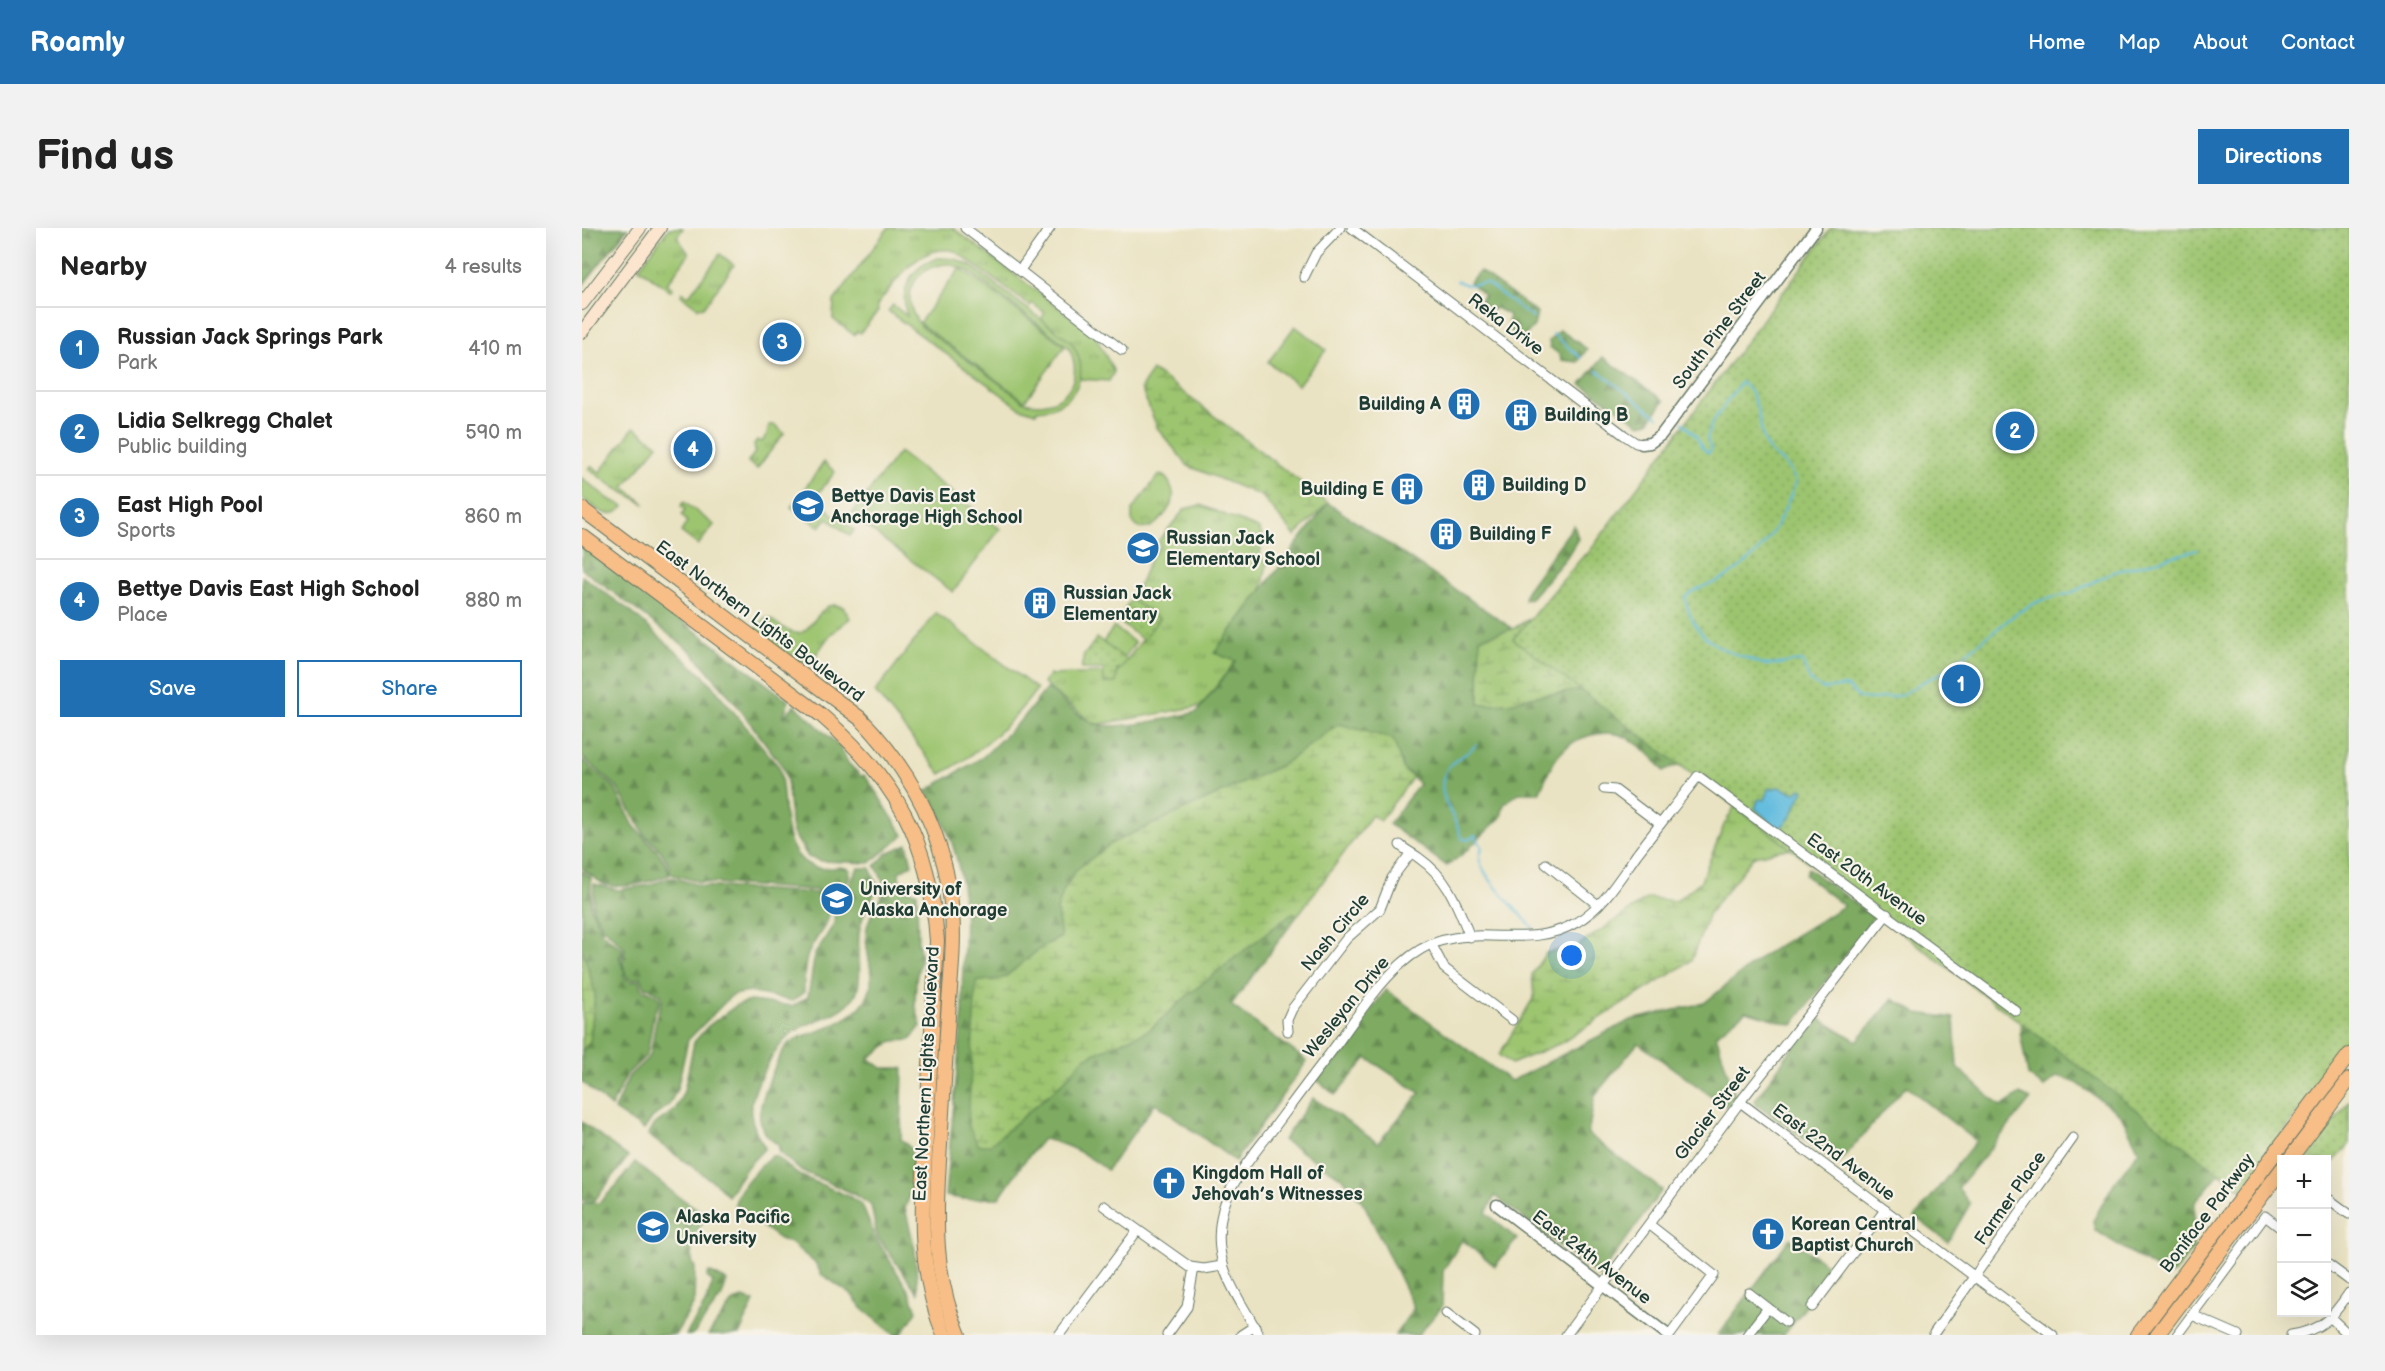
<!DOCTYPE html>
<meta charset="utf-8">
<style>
body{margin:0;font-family:"Balsamiq Sans",sans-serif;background:#f2f2f2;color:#222}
.controls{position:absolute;right:18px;bottom:18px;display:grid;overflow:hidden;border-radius:0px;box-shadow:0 6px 24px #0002}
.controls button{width:54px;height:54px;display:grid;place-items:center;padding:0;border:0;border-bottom:2px solid #e0e0e0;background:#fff;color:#222;font:30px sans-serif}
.you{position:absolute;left:990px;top:728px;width:21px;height:21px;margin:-15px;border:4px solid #fff;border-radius:50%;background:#1a73e8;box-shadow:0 0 0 9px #1a73e833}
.badge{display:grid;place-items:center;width:39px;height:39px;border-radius:50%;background:#1f6fb2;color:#fff;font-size:20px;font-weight:700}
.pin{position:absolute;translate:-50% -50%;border:3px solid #fff;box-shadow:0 2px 6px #0006}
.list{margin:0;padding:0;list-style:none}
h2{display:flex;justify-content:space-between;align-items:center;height:78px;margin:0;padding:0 24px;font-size:26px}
h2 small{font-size:20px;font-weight:400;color:#767676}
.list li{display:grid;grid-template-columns:39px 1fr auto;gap:18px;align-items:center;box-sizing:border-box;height:84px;padding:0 24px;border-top:2px solid #e0e0e0}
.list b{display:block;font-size:22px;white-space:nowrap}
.list p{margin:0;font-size:20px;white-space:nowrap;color:#767676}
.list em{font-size:20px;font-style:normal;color:#767676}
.actions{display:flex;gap:12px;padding:18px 24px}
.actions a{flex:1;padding:14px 0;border:2px solid #1f6fb2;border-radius:0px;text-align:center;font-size:21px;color:#1f6fb2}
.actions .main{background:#1f6fb2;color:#fff}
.icon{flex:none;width:33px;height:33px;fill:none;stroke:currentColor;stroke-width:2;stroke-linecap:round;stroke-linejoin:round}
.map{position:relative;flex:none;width:1767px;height:1107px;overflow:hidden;border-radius:0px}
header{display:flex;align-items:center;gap:36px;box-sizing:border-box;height:84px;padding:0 30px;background:#1f6fb2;color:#fff}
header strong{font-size:28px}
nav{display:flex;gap:33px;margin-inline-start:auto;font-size:21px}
.intro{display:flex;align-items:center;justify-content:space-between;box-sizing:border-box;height:144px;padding:0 36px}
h1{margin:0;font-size:42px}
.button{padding:15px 27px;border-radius:0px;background:#1f6fb2;color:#fff;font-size:21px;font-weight:700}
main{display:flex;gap:36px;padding:0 36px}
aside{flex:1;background:#fff;border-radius:0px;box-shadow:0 6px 24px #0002}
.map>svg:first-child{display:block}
</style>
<header>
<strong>Roamly</strong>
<nav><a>Home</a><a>Map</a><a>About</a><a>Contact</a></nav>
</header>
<div class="intro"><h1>Find us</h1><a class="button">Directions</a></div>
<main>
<aside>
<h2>Nearby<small>4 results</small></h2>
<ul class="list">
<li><span class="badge">1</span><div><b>Russian Jack Springs Park</b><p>Park</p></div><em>410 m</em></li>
<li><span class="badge">2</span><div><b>Lidia Selkregg Chalet</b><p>Public building</p></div><em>590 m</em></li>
<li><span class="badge">3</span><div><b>East High Pool</b><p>Sports</p></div><em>860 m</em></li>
<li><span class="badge">4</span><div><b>Bettye Davis East High School</b><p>Place</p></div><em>880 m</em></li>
</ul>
<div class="actions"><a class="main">Save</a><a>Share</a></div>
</aside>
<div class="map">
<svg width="1767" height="1107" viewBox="0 0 1767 1107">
<defs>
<pattern id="grass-tufts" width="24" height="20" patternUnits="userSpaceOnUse" patternTransform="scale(1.5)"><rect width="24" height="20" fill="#9dc570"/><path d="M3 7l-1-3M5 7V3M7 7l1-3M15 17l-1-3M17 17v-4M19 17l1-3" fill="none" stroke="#7fa15d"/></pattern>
<pattern id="forest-firs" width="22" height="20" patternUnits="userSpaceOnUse" patternTransform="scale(1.5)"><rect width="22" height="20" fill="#7eaa62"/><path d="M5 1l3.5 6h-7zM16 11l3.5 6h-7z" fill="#678c52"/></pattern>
<pattern id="wetland-marsh" width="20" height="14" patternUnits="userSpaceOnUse" patternTransform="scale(1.5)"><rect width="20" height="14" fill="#9dc570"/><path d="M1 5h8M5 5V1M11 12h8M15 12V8" fill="none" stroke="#7fa15d"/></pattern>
<pattern id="park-dots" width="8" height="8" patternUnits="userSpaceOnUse" patternTransform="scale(1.5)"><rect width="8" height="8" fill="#9dc570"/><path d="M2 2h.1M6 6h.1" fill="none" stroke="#7fa15d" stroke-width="1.8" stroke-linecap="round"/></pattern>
</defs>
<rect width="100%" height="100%" fill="#f7f3e8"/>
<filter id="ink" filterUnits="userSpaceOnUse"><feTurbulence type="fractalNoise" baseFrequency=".0167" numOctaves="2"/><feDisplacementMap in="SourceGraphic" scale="12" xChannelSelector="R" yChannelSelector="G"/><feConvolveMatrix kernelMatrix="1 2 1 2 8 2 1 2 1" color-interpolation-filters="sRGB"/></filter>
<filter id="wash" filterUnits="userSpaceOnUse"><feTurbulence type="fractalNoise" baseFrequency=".008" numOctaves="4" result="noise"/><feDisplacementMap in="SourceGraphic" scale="24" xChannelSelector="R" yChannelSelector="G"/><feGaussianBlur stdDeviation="1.35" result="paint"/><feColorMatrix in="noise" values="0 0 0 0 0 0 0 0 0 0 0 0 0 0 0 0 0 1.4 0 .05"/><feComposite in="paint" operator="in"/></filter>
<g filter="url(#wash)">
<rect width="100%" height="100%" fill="#eae3c3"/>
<g fill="url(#grass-tufts)" stroke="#5e8152" stroke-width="1.5">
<path d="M87,0h14l-6,9 12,17 -22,30 6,4 -3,3 -31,-23z"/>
<path d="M306,0h65l142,107 19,37 -5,9 -29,-2c3,-30 -17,-44 -39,-60l4,-6 -13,-10 -2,3 -75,-55c-36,-9 -59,31 -78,54l1,6 -18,22 -3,-2 -3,4 -21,-16 1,-18z"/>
<path d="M138,26l14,11 -30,42 -6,1 -17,-13 2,-3 6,4z"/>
<path d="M187,197h6l9,8 -27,36 -9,-7 7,-10 -1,-8 3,-4 5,2 5,-8z"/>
<path d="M52,199l24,18 -34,42 21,17 -31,-17 -25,-18 2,-3 9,6z"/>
<path d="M242,234l11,10 -33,42 -11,-7z"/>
<path d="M579,247c7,2 14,16 12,24 -4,15 -28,43 -41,22v-11l25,-33z"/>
<path d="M0,250l27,21 15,7c-15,17 -28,2 -42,-8z"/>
<path d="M237,271l13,15 22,16 -4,6 -23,-18 -7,9 -13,-9z"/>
<path d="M102,274l30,23 -16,20 -17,-13 6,-10 -5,-7 3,-6 -4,-3z"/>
<path d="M618,277l58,23 4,7 -2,21 7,8 -6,29 -46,60 21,8 -35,45 -106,19 -52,-42 6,-8 55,-2v10l12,-1 1,-10 41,-52 -26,-20c10,-17 14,-40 28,-53l-1,-7 26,-31z"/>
<path d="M253,377l8,2 7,11 -20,17 -18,25 -2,-2 -9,4 -47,-32 10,-11 5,-1c40,30 32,10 59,-12z"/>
</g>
<g fill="url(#forest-firs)" stroke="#4e744b" stroke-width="1.5">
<path d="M0,0h46l-46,58z"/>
<path d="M1767,0l-118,939 -14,9 -22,27 -2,46 -19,24 -7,3 -72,-46 -2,-9 21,-38 25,-32 -18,-36 -44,-32 -19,-7 -14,11 -16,-12 -8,-43 2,-19 -335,-248 -15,2 -8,4c-10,-13 -23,-27 -38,-34 -22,-10 -53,0 -67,18 -9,10 -14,26 -20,38h-20l-15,11 -3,13 -37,36 -17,13 -58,-42 30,-40 -10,-11 -5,-2 -11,-32 -54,-15 -55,40 -172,79 -55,67 4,27 -19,10 -38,31 -14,167 74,-64 20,-23 65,-28 40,-36 103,-81 6,2 -67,90 76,56 -72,100 -80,-58 -48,67c-21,-16 -39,-26 -64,-31l-20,24 -24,35 -37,1 -17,-3 18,-186c-3,-36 4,-72 1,-107 -3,-39 -15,-79 -38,-112l57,-34 41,-40 23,-29c14,11 28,26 44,34 21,11 83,-5 106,-10l39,-51 -22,-8 114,-150 185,126 -33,9 -1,66 29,-1 26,-7 30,-3z"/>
<path d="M898,43l57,42 -3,13 -14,15 -12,-14 1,-12 -13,-7 -7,3 -9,-11 4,-5 -15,-13z"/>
<path d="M978,102l27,19 -9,13 -17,-2 -1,-5 -10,-8 -1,-6z"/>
<path d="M1021,129l61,44 -15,21 -9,2 -59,-40z"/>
<path d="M992,297l4,14 -12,19 -35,40 -7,2 2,-9z"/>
<path d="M0,318l207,155 -6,16 12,-12 45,42 8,16 14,14 2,-2c15,19 25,40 40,60l-34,28 -49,-2 -13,-4 -16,-26 -5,-50 -4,-14 -50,-67 -42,-49 -109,-82z"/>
<path d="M0,348l47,34 77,68 73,89c9,33 -2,86 35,100 12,5 25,-4 36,3l-2,11 -18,22 -3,-8 -12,-5 -115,-8 -30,-8 -1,-10 -8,-13 -17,-17 -28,-48 -34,-29z"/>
<path d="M0,532l32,27 20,39 25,27 8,12 2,10c-17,6 -50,16 -67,8 -7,-4 -14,-10 -20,-15z"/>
<path d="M325,616l5,20 -13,8 1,14 17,7 1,49 3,14 -5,24 -1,24 6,22 -11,14 -17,1 -24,17 13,10h21l-2,71 9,9 7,29 -12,31 10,42 3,43 -41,-57 -6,-31 -21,-13 -50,-22 -20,-17 -2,-9c-12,-5 -20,-20 -18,-33 2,-14 18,-57 28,-67 6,-5 18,-9 25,-11 19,-7 47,-18 55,-38 10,-21 -6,-46 -1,-68 6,-27 29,-33 8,-61l12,-13z"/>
<path d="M276,640h12l8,19c-8,15 -17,29 -19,47 -2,16 5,50 -5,63 -14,20 -41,22 -59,34 -18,10 -47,63 -44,83 2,12 8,25 14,34l-18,19 -19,29 -9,-10 -71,-51 7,-11 20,-14 9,-19 10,-49 14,-16 29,-21 13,-4 43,5 15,-9 7,-43 19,-30 1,-21 12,-14z"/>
<path d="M1226,640l66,49 -81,108 -47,-14 -30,24 19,61 -10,10 -87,-63 -43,52 -7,39 74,56 -63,87 -104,-81 -9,17 31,26 -22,27 -33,-26 -19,31 -1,36 -24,28h-23l19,-27 -50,-104 -20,-25 -61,-39 30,-42 65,45 42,-50 -53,-35 -32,37 -18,-15 69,-90 125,91 120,-61 73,-17 61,-49 79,-48 -39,-31z"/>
<path d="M0,643l9,7v31l8,15v6l24,20 -3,10 5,14 -2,2 8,6 9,-2 3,11 4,-1 12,7 1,5 -6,11 -7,42 -20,19 -16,33 -29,-25v-31l8,-10 5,-48 -13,-45z"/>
<path d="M87,650h5l28,8 114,7 9,4c10,28 -7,33 -17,57 -4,11 -4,26 -4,38l-11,9 -43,-9 -18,3 -44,45 -11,49 -8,16 -17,13 -8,12 -30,-20 15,-34 21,-20 7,-42 5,-12 -1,-7 -13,-8 -3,1 -4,-11 -9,3 -6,-4 -4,-15 3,-12 -20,-20 -4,1v-7l-8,-13 1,-26 24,6 31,-5z"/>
<path d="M1311,771l24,14 37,5 3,49 44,40 19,-13 11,5 -73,89 12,16 -22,38 -33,-25 61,-76 -70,-55 -68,78 -84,-62 61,-86 42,25z"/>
<path d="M0,894l46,35 -33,43 -4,2 -9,-2z"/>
<path d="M190,928h4l21,18 53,23 12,8 13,32 35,56 7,18 -16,24h-6l-33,-27 -10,-13 -31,-21 -5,-10 -25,-21 -11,-4 -45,-32c-1,-16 25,-41 37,-51z"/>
<path d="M53,934l41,33 32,21 -17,22 1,23 3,7 -1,35 -19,32h-93v-132h17l17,-17z"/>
<path d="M1208,1010l44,32 -50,65h-66z"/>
<path d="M127,1044l18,9 -5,15 -29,39h-7l19,-31 8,-22 -6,-5z"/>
<path d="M161,1070l11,4 -15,33h-31l25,-34z"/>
</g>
<g fill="url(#wetland-marsh)" stroke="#5e8152" stroke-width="1.5">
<path d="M570,142l19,13 157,120 -33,33 -33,-40 -74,-30 -30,-37 -17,-41z"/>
<path d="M970,376l54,83 -72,9 -25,7 -30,1 1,-66 33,-9z"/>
<path d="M757,496l54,15 11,32 9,6 -33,44 -8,-6 -74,100 -6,-2 -103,81 -40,36 -65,28 -20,23 -74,64h-12l-10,-20 8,-143 28,-4 38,-31 19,-10 -4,-27 7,-21 12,-19 36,-27 172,-79z"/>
<path d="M1158,569l60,49 -46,10 -45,57 -18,48 -130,82 -50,21 -12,-9 35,-58 -2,-23 14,-21 31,-7 71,-48 28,3 25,-20 23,-56z"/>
<path d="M0,720l13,45 -5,48 -8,10z"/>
</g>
<g fill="url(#park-dots)" stroke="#5e8152" stroke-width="1.5">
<path d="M1249,0h518v818l-108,143 -728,-550 72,-85 1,2z"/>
<path d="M550,372l27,19 -16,21 -21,-16c0,-10 2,-18 10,-24z"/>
<path d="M515,410l30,22 -6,9h-4l-1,14h-12l-1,-14h-22l3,-14z"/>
<path d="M1767,873v44l-22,24 -1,-9 -20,-1z"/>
</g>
<g fill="#9dc570" stroke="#5e8152" stroke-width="1.5" fill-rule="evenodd">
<path d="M357,30l16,1 16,7 100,76c22,32 4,66 -34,68l-1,3 -16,-5 -132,-97 5,-6 14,11c-8,-27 4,-50 32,-58zM368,36l17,6 101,77c19,33 -6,65 -43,55l-103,-75c-25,-28 -9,-63 28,-63z"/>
<path d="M378,40l105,78 -40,55 -106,-78z"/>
<path d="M713,98l31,24 -28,35 -30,-23z"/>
<path d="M317,224l101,77 -47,63 -102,-77z"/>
<path d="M354,385l101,76c-26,35 -58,64 -96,85l-66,-82z"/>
<path d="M532,399l21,16 -11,15 -21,-16z"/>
</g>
<path fill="#60bbde" stroke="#407c89" stroke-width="1.5" d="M1197,559l16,6 6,-5 3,2 -14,28 -11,12 -24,-22 4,-9 6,1 4,-11z"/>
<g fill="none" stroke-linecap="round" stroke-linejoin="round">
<g stroke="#60bbde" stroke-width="2">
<path d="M875,53l10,4 19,-2 47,35"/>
<path d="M971,106l28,24"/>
<path d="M1016,143l60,46"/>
<path d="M1100,194l15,15 5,11 7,5 2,-3 -4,-12 5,-15 29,-41c19,15 17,38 23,59 4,14 18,18 25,28 3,4 5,9 7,13 -16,43 -32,74 -74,97 -14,8 -23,6 -37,18 7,37 28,51 62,61 7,3 15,7 22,7 11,0 22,-4 33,-4l8,20 13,8 24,-3 12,12 15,1 28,-4 19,-12 22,-11 74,-59 22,-12 32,-8 43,-21 83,-22"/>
<path d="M894,517c-8,10 -23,14 -28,23 -17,26 9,47 13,70l7,2 7,-5 7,12c-1,5 -3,9 -2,14 3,17 40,52 53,67"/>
</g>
</g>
</g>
<g filter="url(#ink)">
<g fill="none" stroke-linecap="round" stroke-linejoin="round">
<g stroke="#676" stroke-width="11">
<g id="minor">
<path d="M383,0l157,122"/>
<path d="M770,0l272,207 12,8 6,1"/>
<path d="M438,42l30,-42"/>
<path d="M722,49l12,-24 24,-25"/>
<path d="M1022,561l11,1 45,34"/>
<path d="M818,617c6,6 13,8 19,13 30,21 38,47 51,79"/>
<path d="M964,636l52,41"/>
<path d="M850,717l12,23 68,52"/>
<path d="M706,803l-1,-11 5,-11 55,-71 33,-29 12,-31 18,-24"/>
<path d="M1158,874l313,233"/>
<path d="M1744,969l23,17"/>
<path d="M522,978l86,61 14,2 18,-3"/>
<path d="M1068,997l64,50 -44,60"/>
<path d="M1744,1035l23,17"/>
<path d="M1167,1065l37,29"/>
<path d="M1230,1079l73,-97"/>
<path d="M864,1085l29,22"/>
<path d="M1610,1087l46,20"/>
<path d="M1749,1090l18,17"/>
<path d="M1352,1105l139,-195"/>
<path d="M477,1107l78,-104"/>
<path d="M585,1107l20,-28 7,-39"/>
<path d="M659,1107l14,-9"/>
<path d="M677,1107c-21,-40 -47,-68 -38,-117 6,-34 32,-63 52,-89 18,-24 36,-49 55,-73 23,-30 44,-66 73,-92 10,-9 25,-19 39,-23 46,-14 93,8 137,-19 26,-15 43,-44 60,-68 20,-26 41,-52 61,-78l318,235"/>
<path d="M984,1107l174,-233 147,-188"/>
<path d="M1165,1107l21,-27"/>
<path d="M1595,1107l88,-119 17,13"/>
<path d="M1709,1107c31,-5 41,-17 58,-42"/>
</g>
</g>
<g stroke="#676" stroke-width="13">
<g id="tertiary">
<path d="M1060,216l8,-1 11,-8 155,-207"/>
<path d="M915,977l171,130"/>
</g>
</g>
<g stroke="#676" stroke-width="14">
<g id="secondary">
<path d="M0,76l58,-76"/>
<path d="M0,104l78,-104"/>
</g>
</g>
<g stroke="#676" stroke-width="16">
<g id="primary">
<path d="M0,281l279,210c52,54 85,118 91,193 3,34 -2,70 -4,104 -3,49 -6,97 -9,145 -4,61 -5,117 20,174"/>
<path d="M0,308l239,179c76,66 109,125 116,226 -3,59 -7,119 -10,178 -4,78 -13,141 17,216"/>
<path d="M1707,932l60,-80"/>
<path d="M1556,1107l211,-280"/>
<path d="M1575,1107l125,-166"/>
</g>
</g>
<use href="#minor" stroke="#fff" stroke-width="9"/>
<use href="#tertiary" stroke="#fff" stroke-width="10"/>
<use href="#secondary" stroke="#fce5cf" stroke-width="12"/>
<use href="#primary" stroke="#f7be87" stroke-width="14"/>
</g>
</g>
<defs>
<g id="building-disc" transform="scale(1.725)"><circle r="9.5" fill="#1f6fb2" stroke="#f7f3e8"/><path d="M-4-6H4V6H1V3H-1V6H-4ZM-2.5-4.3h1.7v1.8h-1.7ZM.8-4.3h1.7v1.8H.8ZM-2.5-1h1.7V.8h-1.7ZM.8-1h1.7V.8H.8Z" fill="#fff"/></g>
<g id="school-disc" transform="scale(1.725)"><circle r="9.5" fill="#1f6fb2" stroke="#f7f3e8"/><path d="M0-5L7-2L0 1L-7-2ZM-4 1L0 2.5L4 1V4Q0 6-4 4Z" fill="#fff"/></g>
<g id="university-disc" transform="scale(1.725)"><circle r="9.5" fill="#1f6fb2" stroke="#f7f3e8"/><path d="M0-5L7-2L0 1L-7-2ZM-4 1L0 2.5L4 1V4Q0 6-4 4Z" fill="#fff"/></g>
<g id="church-disc" transform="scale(1.725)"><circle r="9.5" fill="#1f6fb2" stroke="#f7f3e8"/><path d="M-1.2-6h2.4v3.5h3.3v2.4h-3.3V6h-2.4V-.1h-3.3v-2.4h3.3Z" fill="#fff"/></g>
</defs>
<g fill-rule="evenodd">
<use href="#building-disc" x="882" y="176"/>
<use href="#building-disc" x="939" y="187"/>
<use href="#building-disc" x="897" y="257"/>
<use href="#building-disc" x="825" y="261"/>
<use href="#school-disc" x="226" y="278"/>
<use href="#building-disc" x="864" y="306"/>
<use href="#school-disc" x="561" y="320"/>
<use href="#building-disc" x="458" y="375"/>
<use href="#university-disc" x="255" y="671"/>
<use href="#church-disc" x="587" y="955"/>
<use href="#university-disc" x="71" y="999"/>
<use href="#church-disc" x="1186" y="1006"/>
</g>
<g text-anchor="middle" stroke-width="4.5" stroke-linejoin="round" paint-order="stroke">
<g font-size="18" fill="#1f3d34" stroke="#f7f3e8">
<text transform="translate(924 96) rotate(37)" y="6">Reka Drive</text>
<text transform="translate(1137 102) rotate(-53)" y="6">South Pine Street</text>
<text transform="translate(178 393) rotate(37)" y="6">East Northern Lights Boulevard</text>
<text transform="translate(1285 651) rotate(36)" y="6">East 20th Avenue</text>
<text transform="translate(753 704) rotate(-50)" y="6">Nash Circle</text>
<text transform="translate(764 779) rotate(-51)" y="6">Wesleyan Drive</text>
<text transform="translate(344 846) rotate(-87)" y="6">East Northern Lights Boulevard</text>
<text transform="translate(1130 885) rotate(-53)" y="6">Glacier Street</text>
<text transform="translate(1252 924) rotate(37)" y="6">East 22nd Avenue</text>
<text transform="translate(1428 970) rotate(-55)" y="6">Farmer Place</text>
<text transform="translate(1625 985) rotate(-53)" y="6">Boniface Parkway</text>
<text transform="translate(1010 1029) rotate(37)" y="6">East 24th Avenue</text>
</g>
<g font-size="18" font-weight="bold" fill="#1f3d34" stroke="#f7f3e8" text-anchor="start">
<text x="859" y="182" text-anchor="end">Building A</text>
<text x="962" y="193">Building B</text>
<text x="920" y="263">Building D</text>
<text x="802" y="267" text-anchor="end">Building E</text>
<text x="249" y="274">Bettye Davis East<tspan x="249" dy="21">Anchorage High School</tspan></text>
<text x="887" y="312">Building F</text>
<text x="584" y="316">Russian Jack<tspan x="584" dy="21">Elementary School</tspan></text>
<text x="481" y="371">Russian Jack<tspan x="481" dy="21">Elementary</tspan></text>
<text x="278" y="667">University of<tspan x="278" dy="21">Alaska Anchorage</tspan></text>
<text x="610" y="951">Kingdom Hall of<tspan x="610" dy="21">Jehovah’s Witnesses</tspan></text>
<text x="94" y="995">Alaska Pacific<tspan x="94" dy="21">University</tspan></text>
<text x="1209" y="1002">Korean Central<tspan x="1209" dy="21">Baptist Church</tspan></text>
</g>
</g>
</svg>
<div class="controls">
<button>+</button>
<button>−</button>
<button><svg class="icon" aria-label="layers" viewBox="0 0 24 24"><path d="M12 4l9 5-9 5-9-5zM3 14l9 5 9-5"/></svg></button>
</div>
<div class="you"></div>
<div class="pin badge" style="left:1379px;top:456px">1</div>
<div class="pin badge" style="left:1433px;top:203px">2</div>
<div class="pin badge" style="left:200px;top:114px">3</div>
<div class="pin badge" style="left:111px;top:221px">4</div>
</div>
</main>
